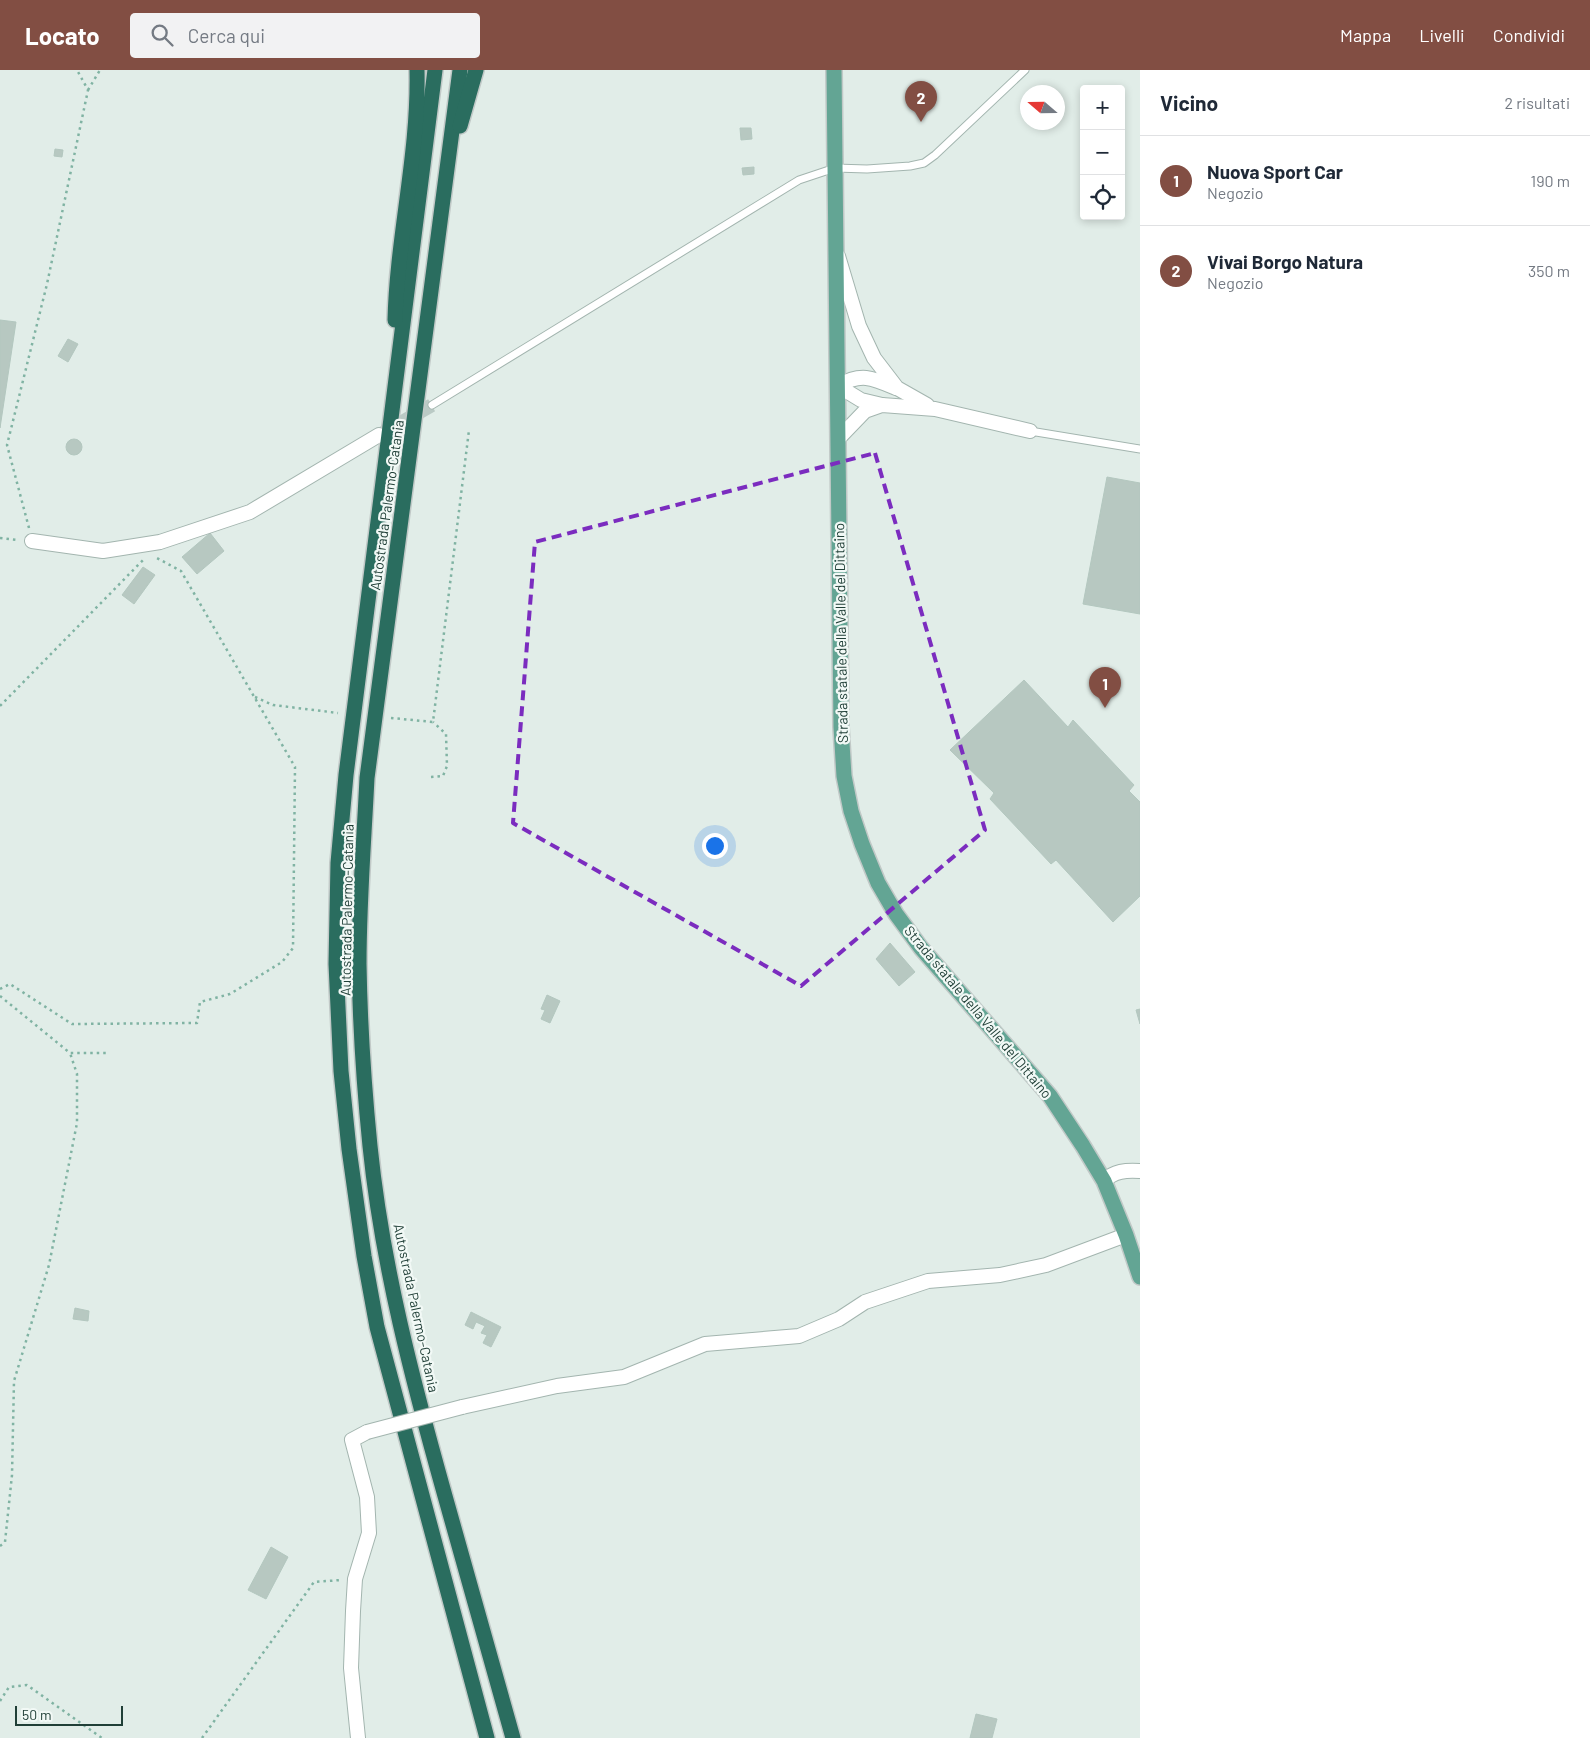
<!DOCTYPE html>
<html lang="it">
<meta charset="utf-8">
<style>
body{margin:0;font-family:Barlow,sans-serif;background:#f2f2f3;color:#1f2937}
.controls{position:absolute;right:15px;top:15px;display:grid;overflow:hidden;border-radius:5px;box-shadow:0 2px 8px #0003}
.controls button{width:45px;height:45px;display:grid;place-items:center;padding:0;border:0;border-bottom:1px solid #e0e1e3;background:#fff;color:#1f2937;font:25px sans-serif}
.compass{position:absolute;left:1020px;top:15px;width:45px;height:45px;border-radius:50%;background:#fff;box-shadow:0 2px 8px #0003;rotate:290deg}
.scale{position:absolute;left:15px;bottom:12px;width:108px;box-sizing:border-box;padding-left:5px;border:2px solid #203f37;border-top:0;font-size:14px;line-height:18px;white-space:nowrap;color:#203f37;-webkit-text-stroke:4px #f2f9f6;paint-order:stroke}
.you{position:absolute;left:714px;top:775px;width:18px;height:18px;margin:-12px;border:4px solid #fff;border-radius:50%;background:#1a73e8;box-shadow:0 0 0 8px #1a73e833}
.badge{display:grid;place-items:center;width:32px;height:32px;border-radius:50%;background:#824e43;color:#fff;font-size:16px;font-weight:700}
.pin{position:absolute;translate:-50% -41px;filter:drop-shadow(0 1px 2px #0008)}
.pin::after{content:'';position:absolute;top:26px;width:18px;height:15px;background:inherit;clip-path:polygon(0 0,100% 0,50% 100%)}
.list{margin:0;padding:0;list-style:none}
h2{display:flex;justify-content:space-between;align-items:center;height:65px;margin:0;padding:0 20px;font-size:21px}
h2 small{font-size:16px;font-weight:400;color:#747a83}
.list li{display:grid;grid-template-columns:32px 1fr auto;gap:15px;align-items:center;box-sizing:border-box;height:90px;padding:0 20px;border-top:1px solid #e0e1e3}
.list b{display:block;font-size:19px;white-space:nowrap}
.list p{margin:0;font-size:16px;white-space:nowrap;color:#747a83}
.list em{font-size:16px;font-style:normal;color:#747a83}
.icon{flex:none;width:28px;height:28px;fill:none;stroke:currentColor;stroke-width:2;stroke-linecap:round;stroke-linejoin:round}
.map{position:relative;flex:none;width:1140px;height:1668px;overflow:hidden}
header{display:flex;align-items:center;gap:30px;box-sizing:border-box;height:70px;padding:0 25px;background:#824e43;color:#fff}
header strong{font-size:24px}
nav{display:flex;gap:28px;margin-inline-start:auto;font-size:18px}
.search{width:350px;height:45px;background:#f2f2f3;display:flex;align-items:center;gap:12px;box-sizing:border-box;padding:0 18px;border-radius:5px;color:#747a83;font-size:19px}
main{display:flex}
aside{flex:1;background:#fff}
.map>svg:first-child{display:block}
</style>
<header>
<strong>Locato</strong>
<div class="search"><svg class="icon" aria-label="search" viewBox="0 0 24 24"><circle cx="10" cy="10" r="6"/><path d="M15 15l6 6"/></svg>Cerca qui</div>
<nav><a>Mappa</a><a>Livelli</a><a>Condividi</a></nav>
</header>
<main>
<div class="map">
<svg width="1140" height="1668" viewBox="0 0 1140 1668">
<rect width="100%" height="100%" fill="#e1ede8"/>
<g fill="#b7c8c1" stroke="#b3c7bf">
<path d="M740,58h11l1,11 -11,1z"/>
<path d="M55,79l8,1 -1,7 -8,-1z"/>
<path d="M754,97v7l-11,1 -1,-7z"/>
<path d="M0,250l16,2 -16,106z"/>
<path d="M68,269l10,5 -10,18 -10,-6z"/>
<circle cx="74" cy="377" r="8"/>
<path d="M1107,407l33,6v131l-57,-10z"/>
<path d="M210,463l14,18 -27,23 -15,-17z"/>
<path d="M143,497l12,8 -21,29 -12,-9z"/>
<path d="M1024,610l44,47 5,-7 61,65 -5,6 11,11v94l-27,26 -57,-62 -5,4 -61,-65 4,-6 -44,-43z"/>
<path d="M890,873l25,29 -16,14 -23,-27z"/>
<path d="M547,925l13,6 -10,22 -9,-4 4,-9 -4,-1z"/>
<path d="M1140,939v15l-4,-14z"/>
<path d="M75,1238l14,3 -1,10 -15,-2z"/>
<path d="M471,1242l30,15 -10,20 -8,-4 4,-8 -6,-2 4,-7 -9,-4 -3,7 -8,-4z"/>
<path d="M271,1477l17,10 -22,42 -18,-9z"/>
<path d="M976,1644l21,5 -5,19h-22z"/>
</g>
<g fill="none" stroke-linecap="round" stroke-linejoin="round">
<path stroke="#bacac5" stroke-width="14" stroke-dasharray="14 7" stroke-linecap="butt" d="M383,363l49,-28"/>
<g stroke="#a3b5af" stroke-width="9">
<g id="service">
<path d="M432,335l367,-225 36,-12 32,1 43,-3 14,-3 11,-8 90,-85"/>
<path d="M1030,361l110,18"/>
</g>
</g>
<g stroke="#a3b5af" stroke-width="16">
<g id="minor">
<path d="M838,186l21,70 15,32 23,30 30,17"/>
<path d="M882,335l-21,-5 -23,-14c23,-14 35,-8 58,2"/>
<path d="M838,369l27,-28 17,-6 53,4 95,22"/>
<path d="M32,471l71,10 57,-9 90,-30 129,-77"/>
<path d="M1104,1111c10,-10 22,-11 36,-10"/>
<path d="M462,1337l95,-21 67,-9 81,-33 94,-8 40,-17 26,-17 63,-21 72,-6 46,-10 80,-30"/>
<path d="M358,1668l-7,-70 2,-57 2,-32 14,-46 -2,-36 -15,-57 15,-8"/>
</g>
</g>
<g stroke="#c1c9c7" stroke-width="18">
<path id="primary" d="M834,0l7,657 3,49 7,35 11,33 16,39 18,31 25,34 129,148 33,50 21,35 22,54 14,42"/>
</g>
<g stroke="#c1c9c7" stroke-width="18">
<g id="motorway">
<path d="M435,0l-89,705 -8,88 -2,101 5,107 8,78 15,107 13,71 110,411"/>
<path d="M460,0l-93,708c-3,62 -8,124 -8,186 1,61 5,122 11,182 12,119 43,236 75,350 23,81 45,161 68,242"/>
<path d="M460,56l16,-56"/>
<path d="M395,250c2,-84 24,-166 22,-250"/>
</g>
</g>
<g stroke="#80b3a3" stroke-width="2.5" stroke-dasharray="2.5 4" stroke-linecap="butt">
<path d="M88,20l12,-20"/>
<path d="M29,458l-22,-83 40,-161 41,-194 -11,-20"/>
<path d="M0,468l18,2"/>
<path d="M255,627l18,8 65,8"/>
<path d="M0,636l144,-147"/>
<path d="M391,648l42,4 36,-292"/>
<path d="M431,707l12,-1 4,-10 -1,-32 -13,-12"/>
<path d="M0,919l10,-5 62,40 125,-1 3,-21 30,-8 52,-32 11,-14 2,-181 -114,-196 -26,-14"/>
<path d="M0,926l70,57h39"/>
<path d="M0,1476l5,-4 7,-67 2,-94 35,-116 28,-142v-49l-7,-21"/>
<path d="M0,1631l9,-14 18,-2 75,53"/>
<path d="M202,1668l112,-156 27,-2"/>
</g>
<use href="#service" stroke="#fff" stroke-width="7"/>
<use href="#minor" stroke="#fff" stroke-width="14"/>
<use href="#primary" stroke="#63a594" stroke-width="15"/>
<use href="#motorway" stroke="#2a6d5f" stroke-width="15"/>
<g stroke="#a3b5af" stroke-width="16" stroke-linecap="butt">
<path id="minor-bridge" d="M367,1362l95,-25"/>
</g>
<use href="#minor-bridge" stroke="#fff" stroke-width="14"/>
</g>
<path fill="none" stroke="#7b2cbf" stroke-width="4" stroke-dasharray="10 6" stroke-linejoin="round" d="M875,383l110,377 -184,156 -288,-163 22,-281z"/>
<g text-anchor="middle" stroke-width="4.5" stroke-linejoin="round" paint-order="stroke">
<g font-size="14" fill="#203f37" stroke="#f2f9f6">
<text transform="translate(387 435) rotate(-82)" y="5">Autostrada Palermo-Catania</text>
<text transform="translate(841 563) rotate(-91)" y="5">Strada statale della Valle del Dittaino</text>
<text transform="translate(347 840) rotate(-89)" y="5">Autostrada Palermo-Catania</text>
<text transform="translate(978 942) rotate(50)" y="5">Strada statale della Valle del Dittaino</text>
<text transform="translate(416 1238) rotate(78)" y="5">Autostrada Palermo-Catania</text>
</g>
</g>
</svg>
<div class="controls">
<button>+</button>
<button>−</button>
<button><svg class="icon" aria-label="locate" viewBox="0 0 24 24"><circle cx="12" cy="12" r="6"/><path d="M12 2v4M12 18v4M2 12h4M18 12h4"/></svg></button>
</div>
<svg class="compass" viewBox="-18 -18 36 36"><path d="M0-13l5 13h-10z" fill="#e53935"/><path d="M0 13l5-13h-10z" fill="#747a83"/></svg>
<div class="scale">50 m</div>
<div class="you"></div>
<div class="pin badge" style="left:1105px;top:638px">1</div>
<div class="pin badge" style="left:921px;top:52px">2</div>
</div>
<aside>
<h2>Vicino<small>2 risultati</small></h2>
<ul class="list">
<li><span class="badge">1</span><div><b>Nuova Sport Car</b><p>Negozio</p></div><em>190 m</em></li>
<li><span class="badge">2</span><div><b>Vivai Borgo Natura</b><p>Negozio</p></div><em>350 m</em></li>
</ul>
</aside>
</main>
